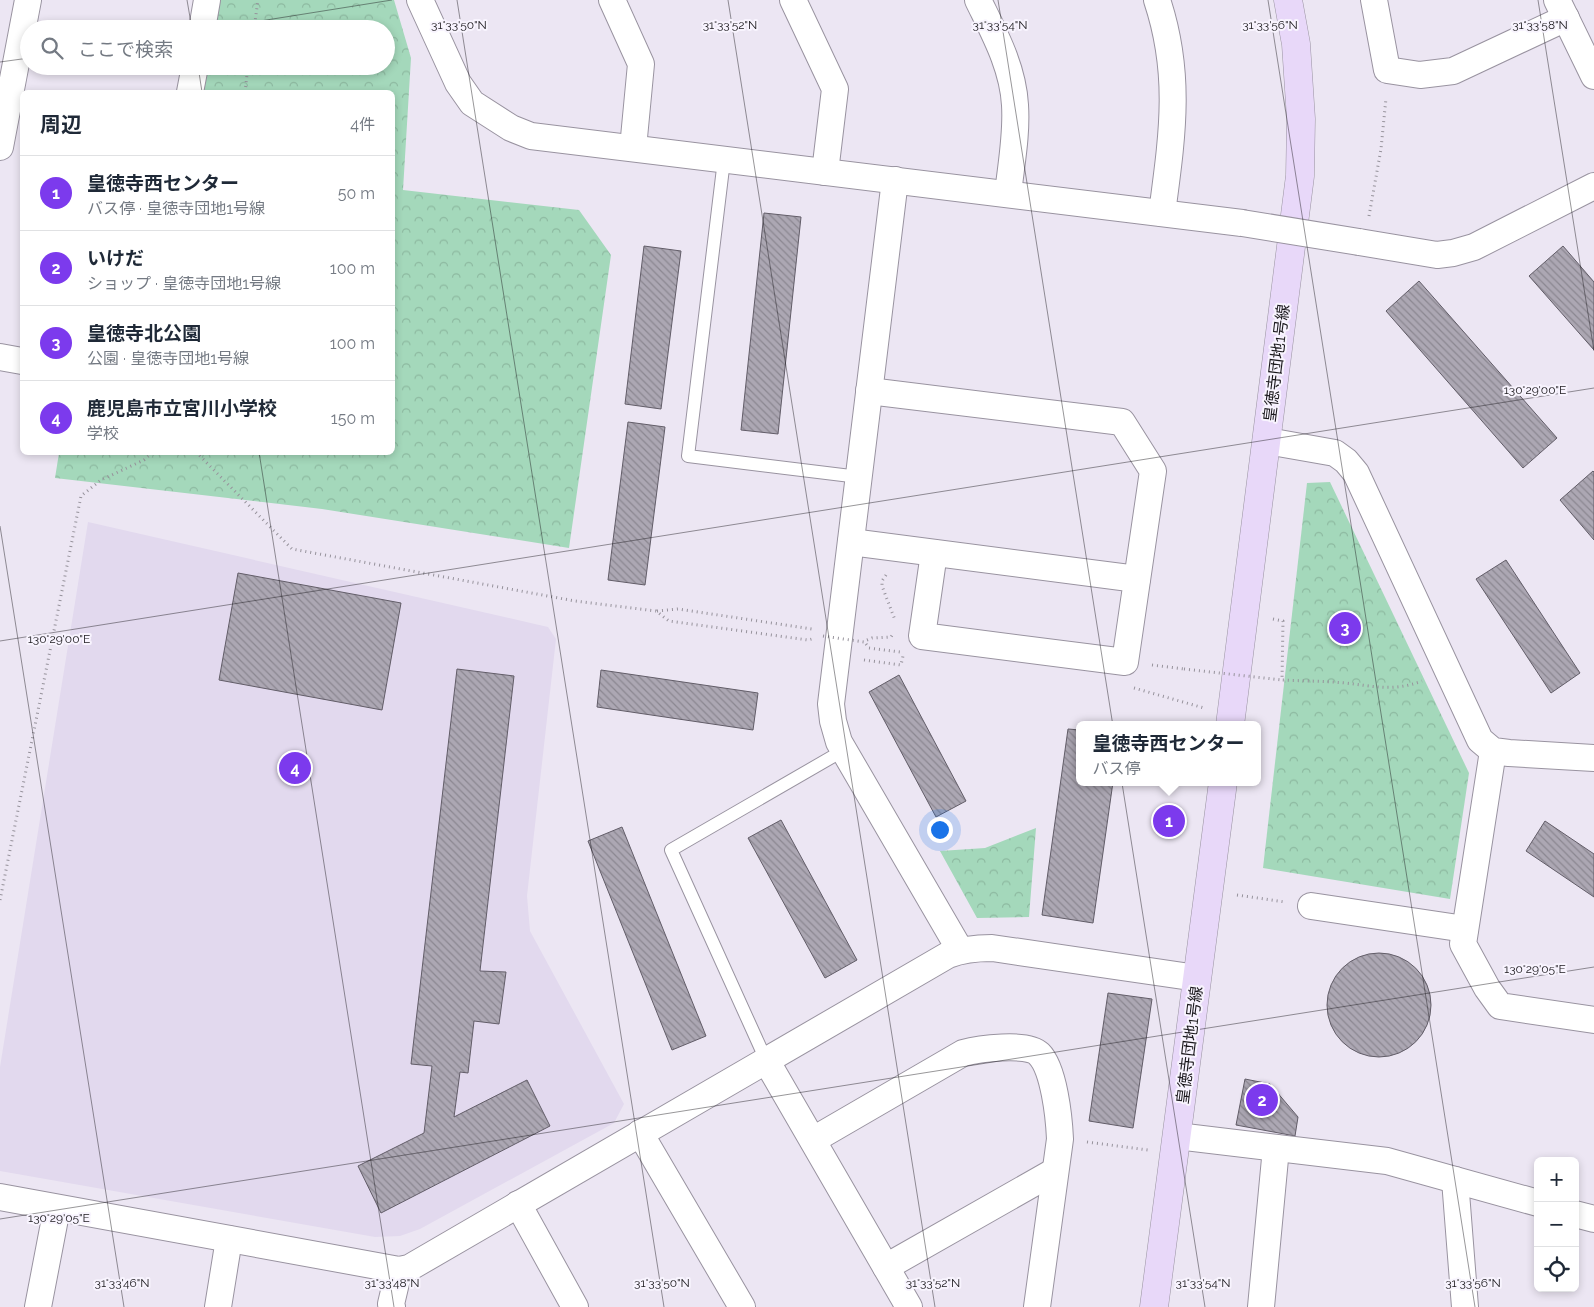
<!DOCTYPE html>
<html lang="ja">
<meta charset="utf-8">
<style>
body{margin:0;font-family:Raleway,"Noto Sans JP",sans-serif;background:#f6f6f7;color:#1f2937}
.controls{position:absolute;right:15px;bottom:15px;display:grid;overflow:hidden;border-radius:8px;box-shadow:0 2px 8px #0003}
.controls button{width:45px;height:45px;display:grid;place-items:center;padding:0;border:0;border-bottom:1px solid #e0e1e3;background:#fff;color:#1f2937;font:25px sans-serif}
.you{position:absolute;left:939px;top:829px;width:18px;height:18px;margin:-12px;border:4px solid #fff;border-radius:50%;background:#1a73e8;box-shadow:0 0 0 8px #1a73e833}
.badge{display:grid;place-items:center;width:32px;height:32px;border-radius:50%;background:#7c3aed;color:#fff;font-size:16px;font-weight:700}
.pin{position:absolute;translate:-50% -50%;border:2px solid #fff;box-shadow:0 1px 5px #0006}
.popup{position:absolute;left:1076px;top:721px;width:185px;height:65px;box-sizing:border-box;display:grid;place-content:center;border-radius:8px;background:#fff;filter:drop-shadow(0 1px 4px #0005);font-size:16px;white-space:nowrap;color:#747a83}
.popup b{font-size:19px;color:#1f2937}
.popup::after{content:'';position:absolute;left:50%;top:100%;margin-left:-10px;border:10px solid transparent;border-top-color:#fff}
.list{margin:0;padding:0;list-style:none}
h2{display:flex;justify-content:space-between;align-items:center;height:65px;margin:0;padding:0 20px;font-size:21px}
h2 small{font-size:16px;font-weight:400;color:#747a83}
.list li{display:grid;grid-template-columns:32px 1fr auto;gap:15px;align-items:center;box-sizing:border-box;height:75px;padding:0 20px;border-top:1px solid #e0e1e3}
.list b{display:block;font-size:19px;white-space:nowrap}
.list p{margin:0;font-size:16px;white-space:nowrap;color:#747a83}
.list em{font-size:16px;font-style:normal;color:#747a83}
.icon{flex:none;width:28px;height:28px;fill:none;stroke:currentColor;stroke-width:2;stroke-linecap:round;stroke-linejoin:round}
.map{position:relative;flex:none;width:1594px;height:1307px;overflow:hidden}
.search{position:absolute;background:#fff;box-shadow:0 2px 8px #0003;left:20px;top:20px;width:375px;height:55px;display:flex;align-items:center;gap:12px;box-sizing:border-box;padding:0 18px;border-radius:28px;color:#747a83;font-size:19px}
.panel{position:absolute;background:#fff;box-shadow:0 2px 8px #0003;left:20px;top:90px;width:375px;height:365px;border-radius:8px}
.map>svg:first-child{display:block}
</style>
<div class="map">
<svg width="1594" height="1307" viewBox="0 0 1594 1307">
<defs>
<pattern id="park-crowns" width="20" height="18" patternUnits="userSpaceOnUse" patternTransform="scale(1.25)"><rect width="20" height="18" fill="#a4d8bb"/><path d="M2 6a3 3 0 1 1 6 0M12 15a3 3 0 1 1 6 0" fill="none" stroke="#8db9a0"/></pattern>
<pattern id="building-back-hatch" width="6" height="6" patternUnits="userSpaceOnUse" patternTransform="scale(1.25)"><rect width="6" height="6" fill="#aca7b3"/><path d="M-1 5l2 2M0 0l6 6M5-1l2 2" fill="none" stroke="#8b8791"/></pattern>
</defs>
<rect width="100%" height="100%" fill="#ece6f3"/>
<path fill="#e2d9ee" d="M88,522l460,105 8,12 -29,257 3,35 94,173 -10,19 -194,106 -20,7 -25,1 -375,-66v-104z"/>
<g fill="url(#park-crowns)">
<path d="M219,0h175l17,58 -8,132 176,20 32,45 -42,293 -247,-39 -267,-31 4,-25 333,-1v-360h-192l6,-26h180v-37h-173z"/>
<path d="M1330,482l139,291 -19,126 -187,-31 44,-385z"/>
<path d="M1036,828l-7,89 -52,1 -37,-67 45,-3z"/>
</g>
<g fill="url(#building-back-hatch)" stroke="#625d68">
<path d="M764,213l37,4 -23,217 -37,-4z"/>
<path d="M644,246l37,5 -20,158 -36,-5z"/>
<path d="M1563,246l31,36v68l-65,-74z"/>
<path d="M1419,281l138,157 -34,30 -137,-157z"/>
<path d="M628,422l37,5 -20,158 -37,-5z"/>
<path d="M1593,471l1,1v68l-34,-40z"/>
<path d="M1506,560l74,113 -29,20 -75,-114z"/>
<path d="M238,573l163,30 -19,107 -163,-30z"/>
<path d="M457,669l57,7 -34,295 26,1 -7,52 -25,-3 -6,52 -8,-1 -6,45 73,-37 23,46 -169,87 -23,-47 66,-33 8,-67 -21,-2z"/>
<path d="M601,670l157,23 -5,37 -156,-23z"/>
<path d="M899,675l67,126 -30,16 -67,-125z"/>
<path d="M1068,729l12,1v52h33l-20,141 -51,-8z"/>
<path d="M781,820l76,140 -32,18 -77,-140z"/>
<path d="M1545,821l49,33v43l-68,-46z"/>
<path d="M622,827l84,209 -34,14 -84,-209z"/>
<circle cx="1379" cy="1005" r="52"/>
<path d="M1108,993l44,6 -19,129 -44,-7z"/>
<path d="M1245,1079l25,5 28,33 -3,19 -59,-11z"/>
</g>
<g fill="none" stroke-linecap="round" stroke-linejoin="round">
<g stroke="#9993a0" stroke-width="14">
<g id="lane">
<path d="M724,160l-36,296 171,21"/>
<path d="M766,1060l-95,-210 173,-100"/>
</g>
</g>
<g stroke="#9993a0" stroke-width="28">
<g id="street">
<path d="M420,0l38,83 14,20 39,25 20,8 711,87"/>
<path d="M612,0l29,64 -8,84"/>
<path d="M793,0l42,89 -10,83"/>
<path d="M978,0c16,33 35,67 37,105 2,30 -4,60 -7,89"/>
<path d="M1157,0c25,75 15,137 5,213"/>
<path d="M1374,0l13,70 33,5 33,-4 113,-53"/>
<path d="M1557,0l37,76"/>
<path d="M202,29l5,-29"/>
<path d="M190,92l5,-26"/>
<path d="M0,147l28,-147"/>
<path d="M895,180l-64,524 2,17 6,21 121,208"/>
<path d="M1359,242l78,13 16,-2 21,-6 120,-61"/>
<path d="M0,357l22,4"/>
<path d="M869,391l253,31 31,49 -28,191 -203,-26 12,-83"/>
<path d="M1267,441l68,12 11,8 10,12 124,267 13,11 16,2 85,5"/>
<path d="M851,542l286,37"/>
<path d="M1493,751l-30,193 24,44 13,18 94,14"/>
<path d="M1311,906l154,23"/>
<path d="M766,1060l143,247"/>
<path d="M640,1133l102,174"/>
<path d="M1177,1136l210,25 151,42"/>
<path d="M813,1140l150,-87c15,-4 64,-11 76,1 15,15 20,63 21,85l-23,168"/>
<path d="M1455,1180l10,127"/>
<path d="M0,1197l399,73 10,-2 539,-313c15,-6 28,-7 44,-7l205,30"/>
<path d="M518,1204l57,103"/>
<path d="M1575,1214l19,5"/>
<path d="M886,1267l169,-96"/>
<path d="M38,1307l19,-99"/>
<path d="M218,1307l11,-68"/>
<path d="M392,1307l-1,-3 8,-34"/>
<path d="M1261,1307l15,-159"/>
</g>
</g>
<g stroke="#9993a0" stroke-width="29">
<g id="secondary">
<path d="M1230,725l70,-549 1,-57 -5,-75 -8,-44"/>
<path d="M1154,1307l69,-525"/>
</g>
</g>
<g stroke="#96929b" stroke-width="3" stroke-dasharray="1 4" stroke-linecap="butt">
<path d="M254,29l4,-29"/>
<path d="M245,92l3,-26"/>
<path d="M1369,216l12,-67 5,-51"/>
<path d="M196,452l96,97 283,52 81,10 13,10 139,19 4,-1"/>
<path d="M886,575l-4,6v5l13,34"/>
<path d="M657,611l21,-2 134,20"/>
<path d="M1273,619l10,2 -1,59c21,1 42,1 63,3 29,3 48,9 77,-2"/>
<path d="M867,640l5,-2 19,-1 2,-3"/>
<path d="M866,644l3,4 31,4"/>
<path d="M864,660l37,5 2,-9"/>
<path d="M1152,665l32,4"/>
<path d="M1134,688l70,20"/>
<path d="M1237,895l48,7"/>
<path d="M0,900l81,-404 20,-16 43,-20 9,-8"/>
<path d="M1087,1142l61,8"/>
</g>
<use href="#lane" stroke="#fff" stroke-width="12"/>
<use href="#street" stroke="#fff" stroke-width="26"/>
<use href="#secondary" stroke="#e8d8f9" stroke-width="28"/>
<g stroke="#9993a0" stroke-width="28" stroke-linecap="butt">
<path id="street-bridge" d="M1242,223l117,19"/>
</g>
<g stroke="#96929b" stroke-width="3" stroke-dasharray="1 4" stroke-linecap="butt">
<path d="M823,636l41,6"/>
<path d="M1184,669l98,11"/>
</g>
<use href="#street-bridge" stroke="#fff" stroke-width="26"/>
</g>
<path fill="none" stroke="#1a181c" stroke-width="1" stroke-opacity="0.45" d="M187,0l5,29M457,0l207,1307M728,0l207,1307M998,0l207,1307M1268,0l207,1307M1538,0l56,351M210,29l182,-29M0,62l29,-4M198,66l4,26M259,452l135,855M0,526l124,781M0,641l1594,-253M0,1219l1594,-252"/>
<g text-anchor="middle" stroke-width="4" stroke-linejoin="round" paint-order="stroke">
<g font-size="16" fill="#1a181c" stroke="#f8f4fe">
<text transform="translate(1276 363) rotate(-83)" y="6">皇徳寺団地1号線</text>
<text transform="translate(1189 1045) rotate(-83)" y="6">皇徳寺団地1号線</text>
</g>
</g>
<g font-size="12" text-anchor="middle" fill="#1a181c" stroke="#f8f4fe" stroke-width="4" stroke-linejoin="round" paint-order="stroke">
<text x="459" y="29">31°33'50"N</text>
<text x="730" y="29">31°33'52"N</text>
<text x="1000" y="29">31°33'54"N</text>
<text x="1270" y="29">31°33'56"N</text>
<text x="1540" y="29">31°33'58"N</text>
<text x="1535" y="394">130°29'00"E</text>
<text x="59" y="643">130°29'00"E</text>
<text x="1535" y="973">130°29'05"E</text>
<text x="59" y="1222">130°29'05"E</text>
<text x="122" y="1287">31°33'46"N</text>
<text x="392" y="1287">31°33'48"N</text>
<text x="662" y="1287">31°33'50"N</text>
<text x="933" y="1287">31°33'52"N</text>
<text x="1203" y="1287">31°33'54"N</text>
<text x="1473" y="1287">31°33'56"N</text>
</g>
</svg>
<div class="controls">
<button>+</button>
<button>−</button>
<button><svg class="icon" aria-label="locate" viewBox="0 0 24 24"><circle cx="12" cy="12" r="6"/><path d="M12 2v4M12 18v4M2 12h4M18 12h4"/></svg></button>
</div>
<div class="you"></div>
<div class="pin badge" style="left:1169px;top:821px">1</div>
<div class="popup"><b>皇徳寺西センター</b>バス停</div>
<div class="pin badge" style="left:1262px;top:1100px">2</div>
<div class="pin badge" style="left:1345px;top:628px">3</div>
<div class="pin badge" style="left:295px;top:768px">4</div>
<div class="search"><svg class="icon" aria-label="search" viewBox="0 0 24 24"><circle cx="10" cy="10" r="6"/><path d="M15 15l6 6"/></svg>ここで検索</div>
<section class="panel">
<h2>周辺<small>4件</small></h2>
<ul class="list">
<li><span class="badge">1</span><div><b>皇徳寺西センター</b><p>バス停 · 皇徳寺団地1号線</p></div><em>50 m</em></li>
<li><span class="badge">2</span><div><b>いけだ</b><p>ショップ · 皇徳寺団地1号線</p></div><em>100 m</em></li>
<li><span class="badge">3</span><div><b>皇徳寺北公園</b><p>公園 · 皇徳寺団地1号線</p></div><em>100 m</em></li>
<li><span class="badge">4</span><div><b>鹿児島市立宮川小学校</b><p>学校</p></div><em>150 m</em></li>
</ul>
</section>
</div>
